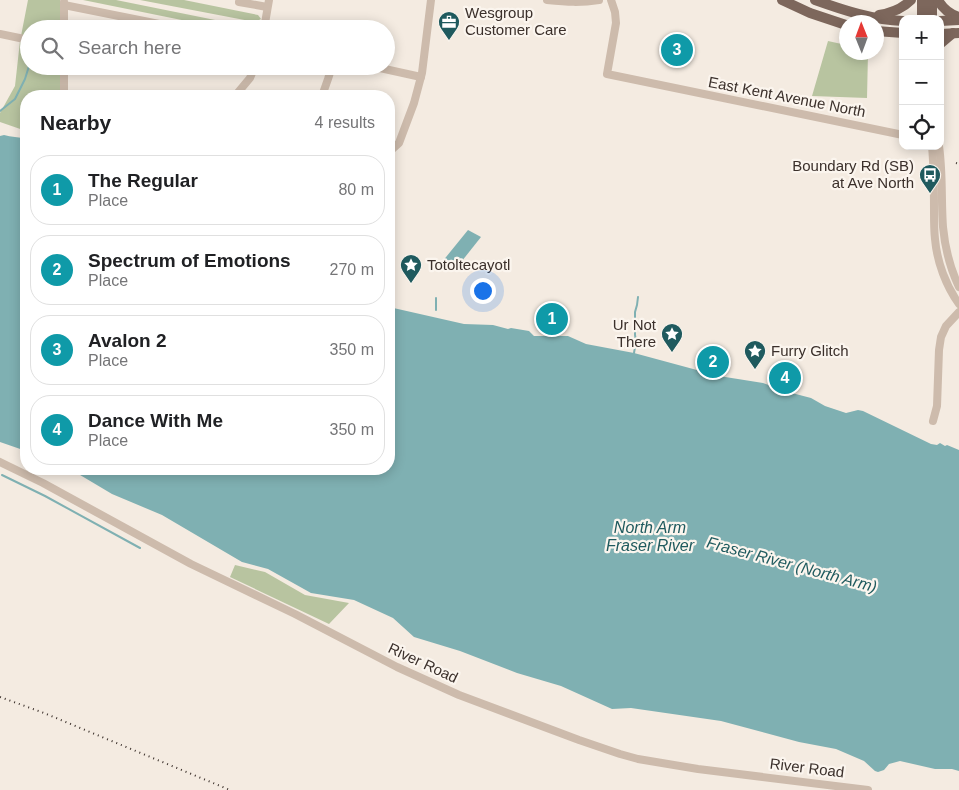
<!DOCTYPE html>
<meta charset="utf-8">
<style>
body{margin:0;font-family:Helvetica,sans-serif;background:#f6f6f6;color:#202124}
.controls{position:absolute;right:15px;top:15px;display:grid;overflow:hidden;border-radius:10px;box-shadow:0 2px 12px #0003}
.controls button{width:45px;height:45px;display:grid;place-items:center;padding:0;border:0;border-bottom:1px solid #e0e0e0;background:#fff;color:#202124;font:25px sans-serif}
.compass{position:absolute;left:839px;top:15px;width:45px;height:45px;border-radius:50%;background:#fff;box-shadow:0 2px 12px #0003;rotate:359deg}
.you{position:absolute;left:482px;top:290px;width:18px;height:18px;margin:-12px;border:4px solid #fff;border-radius:50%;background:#1a73e8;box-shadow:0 0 0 8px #1a73e833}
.badge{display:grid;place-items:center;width:32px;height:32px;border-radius:50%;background:#111827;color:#fff;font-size:16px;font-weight:700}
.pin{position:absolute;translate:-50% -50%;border:2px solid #fff;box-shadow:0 1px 5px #0006}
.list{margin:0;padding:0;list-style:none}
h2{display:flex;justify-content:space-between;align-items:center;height:65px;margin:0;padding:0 20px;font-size:21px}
h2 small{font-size:16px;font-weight:400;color:#757577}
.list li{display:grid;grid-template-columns:32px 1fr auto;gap:15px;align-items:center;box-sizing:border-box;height:70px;margin:0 10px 10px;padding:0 10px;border:1px solid #e0e0e0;border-radius:20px}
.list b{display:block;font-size:19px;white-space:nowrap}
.list p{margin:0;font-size:16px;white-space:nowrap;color:#757577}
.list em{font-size:16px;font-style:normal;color:#757577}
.icon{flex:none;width:28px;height:28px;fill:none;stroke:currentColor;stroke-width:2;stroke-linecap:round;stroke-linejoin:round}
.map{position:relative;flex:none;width:959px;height:790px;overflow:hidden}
.search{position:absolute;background:#fff;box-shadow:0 2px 12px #0003;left:20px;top:20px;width:375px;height:55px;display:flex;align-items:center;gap:12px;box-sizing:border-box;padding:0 18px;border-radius:28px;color:#757577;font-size:19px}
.panel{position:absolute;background:#fff;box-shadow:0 2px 12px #0003;left:20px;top:90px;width:375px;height:385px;border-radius:20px}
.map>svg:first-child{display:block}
</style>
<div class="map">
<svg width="959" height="790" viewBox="0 0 959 790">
<rect width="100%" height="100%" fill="#f4ebe1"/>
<g fill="#b8c4a0">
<path d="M28,0h32v29h-31v8l-8,-1z"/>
<path d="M83,0h33l144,29h-34z"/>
<path d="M140,0h44l74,15 3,4 -6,3z"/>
<path d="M20,41l9,2v23h31v26l1,4h-35v35l-26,-9v-9l15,-27z"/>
<path d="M828,41l18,4v7l22,1 -1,45 -55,-2z"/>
<path d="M235,565l30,7 40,23 44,8 -20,21 -99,-47z"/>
</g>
<g fill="#7fb0b2">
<path d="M4,135c7,2 15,2 22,4v312l-26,-9v-306z"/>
<path d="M468,230l13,7 -27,34 -12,-9z"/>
<path d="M389,307l75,17 29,1 15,4 3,-1 18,3 5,5h34l18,8 48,9 85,23 44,7 25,9 23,6 14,8 21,7 12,-3 5,1 68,33 6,1 3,-2 5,3 2,-1 12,5v321l-7,-2h-17l-35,-8 -11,3 -5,6 -6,2 -3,-1 -11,-10 -28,-12 -37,-7 -78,-21 -90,-13 -19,1 -51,-23 -44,-13 -57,-22 -46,-14 -21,-19 -39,-18 -43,-7 -43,-24 -26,-7 -80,-47 -50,-21 -42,-25h319z"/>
</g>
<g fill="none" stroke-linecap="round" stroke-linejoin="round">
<g stroke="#7fb0b2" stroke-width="2">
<path d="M0,111l15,-12 10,-20 4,-13"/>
<path d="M436,310v-12"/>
<path d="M634,353l2,-12 -1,-6v-23l2,-7 1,-8"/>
<path d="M2,475l43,21 95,52"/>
</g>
<g stroke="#cdbbac" stroke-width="8">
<path d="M547,0c20,2 33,3 52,0"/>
<path d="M611,0l4,12 1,11 -9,51 296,61"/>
<path d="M239,2l28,5"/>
<path d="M64,5l120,24"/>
<path d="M64,29v-27"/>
<path d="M264,29l5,-29"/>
<path d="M0,34l29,6"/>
<path d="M64,66v26l6,4"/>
<path d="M371,66l50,11"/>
<path d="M235,96l15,-18 5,-12"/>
<path d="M322,96l6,-17 4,-13"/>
<path d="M932,146c2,22 2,44 2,66 0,9 0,18 1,27 2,23 11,47 24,65"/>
<path d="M939,146c4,27 2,54 4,81 2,21 7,41 16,60"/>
<path d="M389,152l10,-9 15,-40 8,-30 9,-73"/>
<path d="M933,421l4,-15 2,-56 2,-13 5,-11 13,-14"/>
<path d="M0,462l43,21 148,81 104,50 102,53 62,28 120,45 41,14 18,5 60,10 170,21"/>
</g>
<g stroke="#7d675c" stroke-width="10">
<path d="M782,0l28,13 36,12"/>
<path d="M815,0c28,10 58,20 88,21"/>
<path d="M932,0v19"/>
<path d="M938,0c5,9 11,14 21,17"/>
<path d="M879,15c13,-2 23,-6 32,-15"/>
<path d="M922,19v-19"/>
<path d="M940,21l19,-1"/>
<path d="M876,31l27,2"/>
<path d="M940,34l19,-1"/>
<path d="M940,44l13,-11"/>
</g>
<g stroke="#3b302b" stroke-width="2" stroke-dasharray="1 4" stroke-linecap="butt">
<path d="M956,163l3,1"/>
<path d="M0,697l44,16 186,77"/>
</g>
</g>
<defs>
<g id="office-pin" transform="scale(1.125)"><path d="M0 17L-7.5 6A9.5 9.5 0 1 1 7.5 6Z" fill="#1f5a5e" stroke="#fbf5ee"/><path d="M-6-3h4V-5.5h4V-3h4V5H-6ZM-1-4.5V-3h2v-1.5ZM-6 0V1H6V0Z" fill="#fff"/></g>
<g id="bus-pin" transform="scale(1.125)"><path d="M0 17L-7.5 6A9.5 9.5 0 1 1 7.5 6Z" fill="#1f5a5e" stroke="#fbf5ee"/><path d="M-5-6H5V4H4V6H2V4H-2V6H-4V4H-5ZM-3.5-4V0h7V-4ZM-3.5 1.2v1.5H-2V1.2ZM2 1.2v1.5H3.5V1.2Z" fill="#fff"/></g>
<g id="sight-pin" transform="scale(1.125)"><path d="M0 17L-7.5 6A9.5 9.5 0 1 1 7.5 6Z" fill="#1f5a5e" stroke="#fbf5ee"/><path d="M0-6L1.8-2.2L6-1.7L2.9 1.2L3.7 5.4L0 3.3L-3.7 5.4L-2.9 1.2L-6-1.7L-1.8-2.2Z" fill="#fff"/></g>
</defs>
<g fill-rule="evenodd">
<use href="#office-pin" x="449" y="22"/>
<use href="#bus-pin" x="930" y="175"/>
<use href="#sight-pin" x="411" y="265"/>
<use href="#sight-pin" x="672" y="334"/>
<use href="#sight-pin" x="755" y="351"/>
</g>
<g text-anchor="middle" stroke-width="4.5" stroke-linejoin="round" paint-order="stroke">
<g font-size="15" fill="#3b302b" stroke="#fbf5ee" text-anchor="start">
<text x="465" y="18">Wesgroup<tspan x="465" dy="17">Customer Care</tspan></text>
<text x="914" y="171" text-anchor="end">Boundary Rd (SB)<tspan x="914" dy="17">at Ave North</tspan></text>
<text x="427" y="270">Totoltecayotl</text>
<text x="656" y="330" text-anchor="end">Ur Not<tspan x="656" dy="17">There</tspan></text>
<text x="771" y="356">Furry Glitch</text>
</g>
<g font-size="15" fill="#3b302b" stroke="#fbf5ee">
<text transform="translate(787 97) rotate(11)" y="5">East Kent Avenue North</text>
<text transform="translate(423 663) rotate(25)" y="5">River Road</text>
<text transform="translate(807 768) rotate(7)" y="5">River Road</text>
</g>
<g font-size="16" font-style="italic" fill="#1f5a5e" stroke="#fbf5ee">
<text x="650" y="533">North Arm<tspan x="650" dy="18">Fraser River</tspan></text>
<text transform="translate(792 564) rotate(15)" y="6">Fraser River (North Arm)</text>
</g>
</g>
</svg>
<div class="controls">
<button>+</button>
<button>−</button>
<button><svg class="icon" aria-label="locate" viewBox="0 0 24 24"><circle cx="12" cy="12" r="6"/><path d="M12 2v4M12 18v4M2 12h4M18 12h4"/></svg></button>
</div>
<svg class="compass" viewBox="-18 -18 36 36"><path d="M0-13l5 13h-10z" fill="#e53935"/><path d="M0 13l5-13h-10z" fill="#757577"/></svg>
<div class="you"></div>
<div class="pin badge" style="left:552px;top:319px;background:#0f9aa8">1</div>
<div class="pin badge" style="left:713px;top:362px;background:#0f9aa8">2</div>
<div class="pin badge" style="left:677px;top:50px;background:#0f9aa8">3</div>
<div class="pin badge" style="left:785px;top:378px;background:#0f9aa8">4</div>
<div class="search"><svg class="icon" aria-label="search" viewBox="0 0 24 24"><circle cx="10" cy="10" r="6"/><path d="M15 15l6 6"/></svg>Search here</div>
<section class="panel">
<h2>Nearby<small>4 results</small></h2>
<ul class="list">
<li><span class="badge" style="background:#0f9aa8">1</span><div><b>The Regular</b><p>Place</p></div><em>80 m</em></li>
<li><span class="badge" style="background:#0f9aa8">2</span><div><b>Spectrum of Emotions</b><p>Place</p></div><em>270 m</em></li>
<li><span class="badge" style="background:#0f9aa8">3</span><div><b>Avalon 2</b><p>Place</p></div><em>350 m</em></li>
<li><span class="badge" style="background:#0f9aa8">4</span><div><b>Dance With Me</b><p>Place</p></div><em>350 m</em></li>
</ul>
</section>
</div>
